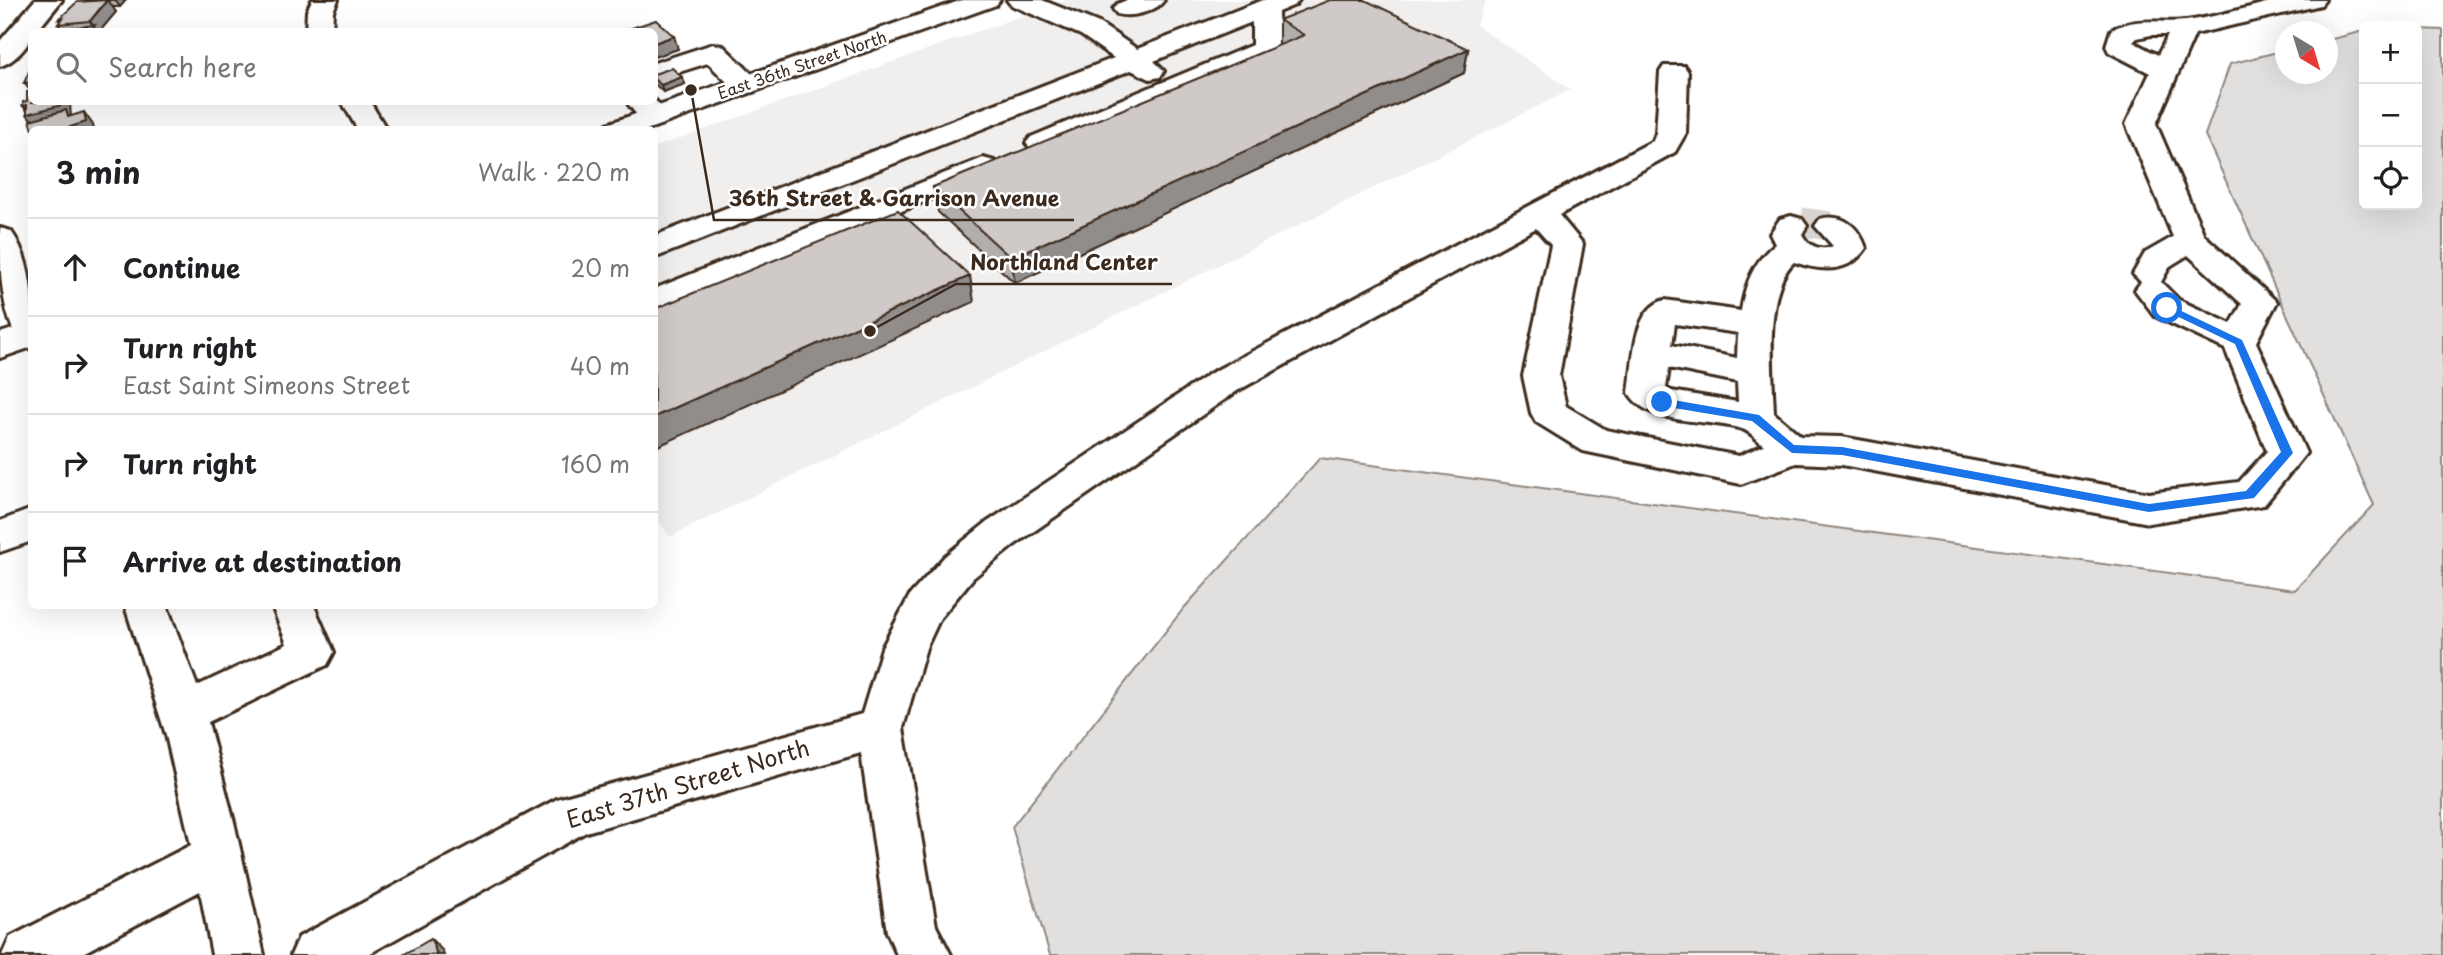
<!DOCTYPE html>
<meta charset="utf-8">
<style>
body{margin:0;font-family:"Playpen Sans",sans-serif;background:#f2f2f2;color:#202124}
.controls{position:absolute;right:21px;top:21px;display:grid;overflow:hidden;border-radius:10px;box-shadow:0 7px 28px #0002}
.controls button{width:63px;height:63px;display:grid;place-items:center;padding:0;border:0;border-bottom:2px solid #e0e0e0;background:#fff;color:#202124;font:35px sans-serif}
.compass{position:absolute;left:2275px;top:21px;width:63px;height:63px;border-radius:50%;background:#fff;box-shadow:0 7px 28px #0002;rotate:142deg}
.stop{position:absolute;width:21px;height:21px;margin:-16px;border:5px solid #1a73e8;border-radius:50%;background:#fff}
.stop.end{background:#1a73e8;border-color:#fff;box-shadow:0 2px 7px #0008}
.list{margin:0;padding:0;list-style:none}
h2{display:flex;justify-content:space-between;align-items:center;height:91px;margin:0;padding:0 28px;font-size:30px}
h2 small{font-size:23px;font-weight:400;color:#757577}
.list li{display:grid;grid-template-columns:46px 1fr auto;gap:21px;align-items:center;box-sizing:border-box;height:98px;padding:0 28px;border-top:2px solid #e0e0e0}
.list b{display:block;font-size:26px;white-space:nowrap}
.list p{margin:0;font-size:23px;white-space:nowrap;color:#757577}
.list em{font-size:23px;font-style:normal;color:#757577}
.icon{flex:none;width:38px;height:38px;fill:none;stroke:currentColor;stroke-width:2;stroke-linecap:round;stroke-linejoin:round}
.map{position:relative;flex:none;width:2443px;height:955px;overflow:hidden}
.search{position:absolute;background:#fff;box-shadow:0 7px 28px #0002;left:28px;top:28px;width:630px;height:77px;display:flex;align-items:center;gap:18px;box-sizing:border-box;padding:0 24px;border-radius:10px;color:#757577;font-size:26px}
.panel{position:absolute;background:#fff;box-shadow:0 7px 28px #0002;left:28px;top:126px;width:630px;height:483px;border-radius:10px}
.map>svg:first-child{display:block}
</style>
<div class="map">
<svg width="2443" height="955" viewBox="0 0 2443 955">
<rect width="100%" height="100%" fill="#fff"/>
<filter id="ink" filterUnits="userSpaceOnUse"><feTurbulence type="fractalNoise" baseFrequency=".0143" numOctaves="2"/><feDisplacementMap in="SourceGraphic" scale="14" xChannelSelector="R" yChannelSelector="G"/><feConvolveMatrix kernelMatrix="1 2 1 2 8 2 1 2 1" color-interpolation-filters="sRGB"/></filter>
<g filter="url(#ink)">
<path fill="#f1efee" d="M1066,0h420l-10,25 95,65 -901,447 -15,-22v-368z"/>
<path fill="#e2e0de" stroke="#8e857e" stroke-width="2" d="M2417,29l26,1v925h-1393l-38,-128 172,-219 136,-150 975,132 79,-85 -169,-370 25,-71 55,-14 1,24h42v-34l36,-9v174h53z"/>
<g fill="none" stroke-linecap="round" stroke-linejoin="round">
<path stroke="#d8d4d2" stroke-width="29" stroke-dasharray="29 14" stroke-linecap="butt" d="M1801,222l30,4"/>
<g stroke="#3b2a1e" stroke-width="6">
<g id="minor">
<path d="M35,0h27l-26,32h-4c-1,13 -19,31 -32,34v-25z"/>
<path d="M312,0h26l-5,11 -1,21h-26l1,-21z"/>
<path d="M1007,0h35l57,23 38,26 126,-49h36l-4,5 -17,7 1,37 -3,6 -225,94 -10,3 -10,-3 -5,-6 5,-6 221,-92v-23l-98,39 10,10 -4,6 -10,2 -19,-9 -477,188v-22l460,-178 -33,-23 -70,-30z"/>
<path d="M1127,0h37c-8,12 -34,18 -47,14l-4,-5 4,-5z"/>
<path d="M2278,0h47l-4,5 -126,29 -39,90 48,111 73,67 -21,40 50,111 -42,52 -115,18 -307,-58 -46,-2 -55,21 -158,-33 -47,-29 -5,-9 -8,-37 28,-131 -15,-17 -299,163 -223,154 -41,33 -33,40 -14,30 -23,80 33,198 15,29h-54l-10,-23 -26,-179 -275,79 -219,123h-76l8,-18 258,-138 305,-85 20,-66 28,-53 35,-39 41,-33 225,-150 442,-232 3,-8 4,-61 4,-6h20l4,6 -2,61 -11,19 -116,63 24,29 -24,132 7,30 40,24 133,26 25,-11c-7,-5 -14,-14 -22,-16 -34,-11 -93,-2 -113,-36 5,-29 2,-84 36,-93l76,11c4,-26 12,-49 34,-67l-5,-10 10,-15 11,-3 11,3 5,7 -5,8c6,12 19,18 31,12l-18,-20 5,-7c23,-6 39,8 46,29 -17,26 -46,23 -72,14 -31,28 -21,113 -20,151l27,23 41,1 307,56 90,-11 28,-31 -42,-102 -70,-33 -20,-26 6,-8 -8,-8 12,-21 28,-16 -47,-113 24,-51 -41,-21 -3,-6 5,-16c26,-14 48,-6 75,-9 30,-4 62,-14 92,-21zM2151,35h17l-10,20 -25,-13 4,-4zM2188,255l54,49 -11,20 -52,-24 -18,-18 9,-16zM1675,324l63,9 -1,25 -65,-13zM1669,368l68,14 1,20 -67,-11 -5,-3z"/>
<path d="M713,44l10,2 33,32 4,6 -4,6c-22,5 -33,-13 -48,-27l-54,17v-17z"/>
<path d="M654,99l15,17 -4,6c-18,5 -28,-5 -38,-20z"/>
<path d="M342,102h28l17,28h-29z"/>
<path d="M983,158l11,3 4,6 -4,6 -340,140v-24z"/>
<path d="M0,228l11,3c24,34 21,77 21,116l-12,-3c-20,-35 -20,-76 -20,-116z"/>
<path d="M32,509v32l-32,11v-31z"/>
<path d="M125,606h42l30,80 90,-42 -15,-38h42l20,46 -7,13 -119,57 26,100 30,133h-52l-12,-64 -121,64h-77l8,-18 181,-92 -25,-110z"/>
</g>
</g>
<g stroke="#3b2a1e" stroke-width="6">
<g id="major">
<path d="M962,0h38l-4,5 -350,125h-43l4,-6z"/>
<path d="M32,323v24l-32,11v-25z"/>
</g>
</g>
<use href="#minor" fill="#fff" fill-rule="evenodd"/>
<use href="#major" fill="#fff" fill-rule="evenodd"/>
</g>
<g fill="#b2aeab" stroke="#3b2a1e" stroke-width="2">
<path d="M84,0h42l-6,7h-8l4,5 -16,19 -38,-2 -4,-5 2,-2 -1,-3 26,-18z"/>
<path d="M1279,20l189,29 -4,24 -449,210 -77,-71 -5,-25 347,-142 -1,-1z"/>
<path d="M654,74l28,3 3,7 -22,8 -9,-9z"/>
</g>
<g fill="#918d8b" stroke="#3b2a1e" stroke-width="2">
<path d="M108,0l8,12 -16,19 -9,1 3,-5 -4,-6z"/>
<path d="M115,0h11l-6,7z"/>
<path d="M674,36l4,13 -24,8v-14z"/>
<path d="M1468,49l-4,24 -449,210 -4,-25z"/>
<path d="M682,77l3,7 -22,8 -2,-7z"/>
<path d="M32,82v11l-8,-10z"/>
<path d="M62,102h8l1,16 13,-6 9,13 1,5h-27l-30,-3 -10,-13 2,-1 -6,-7z"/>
<path d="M970,276l4,26 -320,146v-31z"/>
<path d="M431,939l11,11 2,5h-7z"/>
</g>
<g fill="#cfcac7" stroke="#3b2a1e" stroke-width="2">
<path d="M107,0l-17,21 -32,3 5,-6 -4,1 18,-17z"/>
<path d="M1330,0h35l103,49 -457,209 -78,-71 371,-152 -25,-15z"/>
<path d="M656,20l18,16 -20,7v-11h-34z"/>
<path d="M95,25l-4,7h-42l1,-2z"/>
<path d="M32,65v17l-8,1z"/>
<path d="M672,68l10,9 -21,8 -7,-6v-5z"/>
<path d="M32,91v11h30v3l-35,9v-9l-4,1v-4l4,-1v-9z"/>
<path d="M66,110l2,7 16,-5 2,10 -19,6v2h-34l-3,-10z"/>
<path d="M898,210l72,66 -316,141v-108z"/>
<path d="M431,939l6,16h-34z"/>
</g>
</g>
<path fill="#1a73e8" d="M2164,306h7l71,34 51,113 -39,45 -105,14 -307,-57 -50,-2 -40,-32 -90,-15 -5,-4 5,-4 97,17 35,30 48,2 307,57 97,-13 35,-39 -46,-108 -71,-34z"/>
<g text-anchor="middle" stroke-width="5" stroke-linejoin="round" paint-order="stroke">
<g font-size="16" fill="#3b2a1e" stroke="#fff">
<text transform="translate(802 65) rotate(-19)" y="6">East 36th Street North</text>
</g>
<g font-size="23" fill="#3b2a1e" stroke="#fff">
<text transform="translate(688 784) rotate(-17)" y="8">East 37th Street North</text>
</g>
</g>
<path fill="none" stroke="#3b2a1e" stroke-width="2.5" d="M691 90L714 220H1074M870 331L956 284H1172"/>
<g fill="#3b2a1e" stroke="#fff" stroke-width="2.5">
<circle cx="691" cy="90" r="7"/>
<circle cx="870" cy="331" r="7"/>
</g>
<g font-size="21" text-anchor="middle" font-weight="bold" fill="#3b2a1e" stroke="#fff" stroke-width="5" stroke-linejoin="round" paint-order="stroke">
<text x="894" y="206">36th Street &amp; Garrison Avenue</text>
<text x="1064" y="270">Northland Center</text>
</g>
</svg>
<div class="controls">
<button>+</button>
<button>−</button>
<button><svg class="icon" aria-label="locate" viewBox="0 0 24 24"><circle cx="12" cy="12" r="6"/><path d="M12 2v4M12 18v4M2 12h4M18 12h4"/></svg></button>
</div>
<svg class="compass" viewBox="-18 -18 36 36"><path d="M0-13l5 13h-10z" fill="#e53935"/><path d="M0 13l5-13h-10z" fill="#757577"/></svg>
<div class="stop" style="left:2167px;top:308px"></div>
<div class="stop end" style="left:1662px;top:402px"></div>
<div class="search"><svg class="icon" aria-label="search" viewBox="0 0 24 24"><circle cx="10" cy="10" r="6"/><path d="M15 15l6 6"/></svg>Search here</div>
<section class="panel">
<h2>3 min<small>Walk · 220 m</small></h2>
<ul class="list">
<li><svg class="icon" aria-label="ahead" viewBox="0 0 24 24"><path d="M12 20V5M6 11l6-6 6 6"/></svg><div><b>Continue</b></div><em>20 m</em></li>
<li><svg class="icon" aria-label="right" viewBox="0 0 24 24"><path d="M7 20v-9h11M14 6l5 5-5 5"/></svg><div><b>Turn right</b><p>East Saint Simeons Street</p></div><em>40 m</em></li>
<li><svg class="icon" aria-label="right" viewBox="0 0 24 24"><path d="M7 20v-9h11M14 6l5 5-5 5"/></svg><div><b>Turn right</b></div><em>160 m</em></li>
<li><svg class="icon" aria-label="arrive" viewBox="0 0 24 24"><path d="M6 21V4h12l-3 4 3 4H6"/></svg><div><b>Arrive at destination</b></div></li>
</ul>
</section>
</div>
